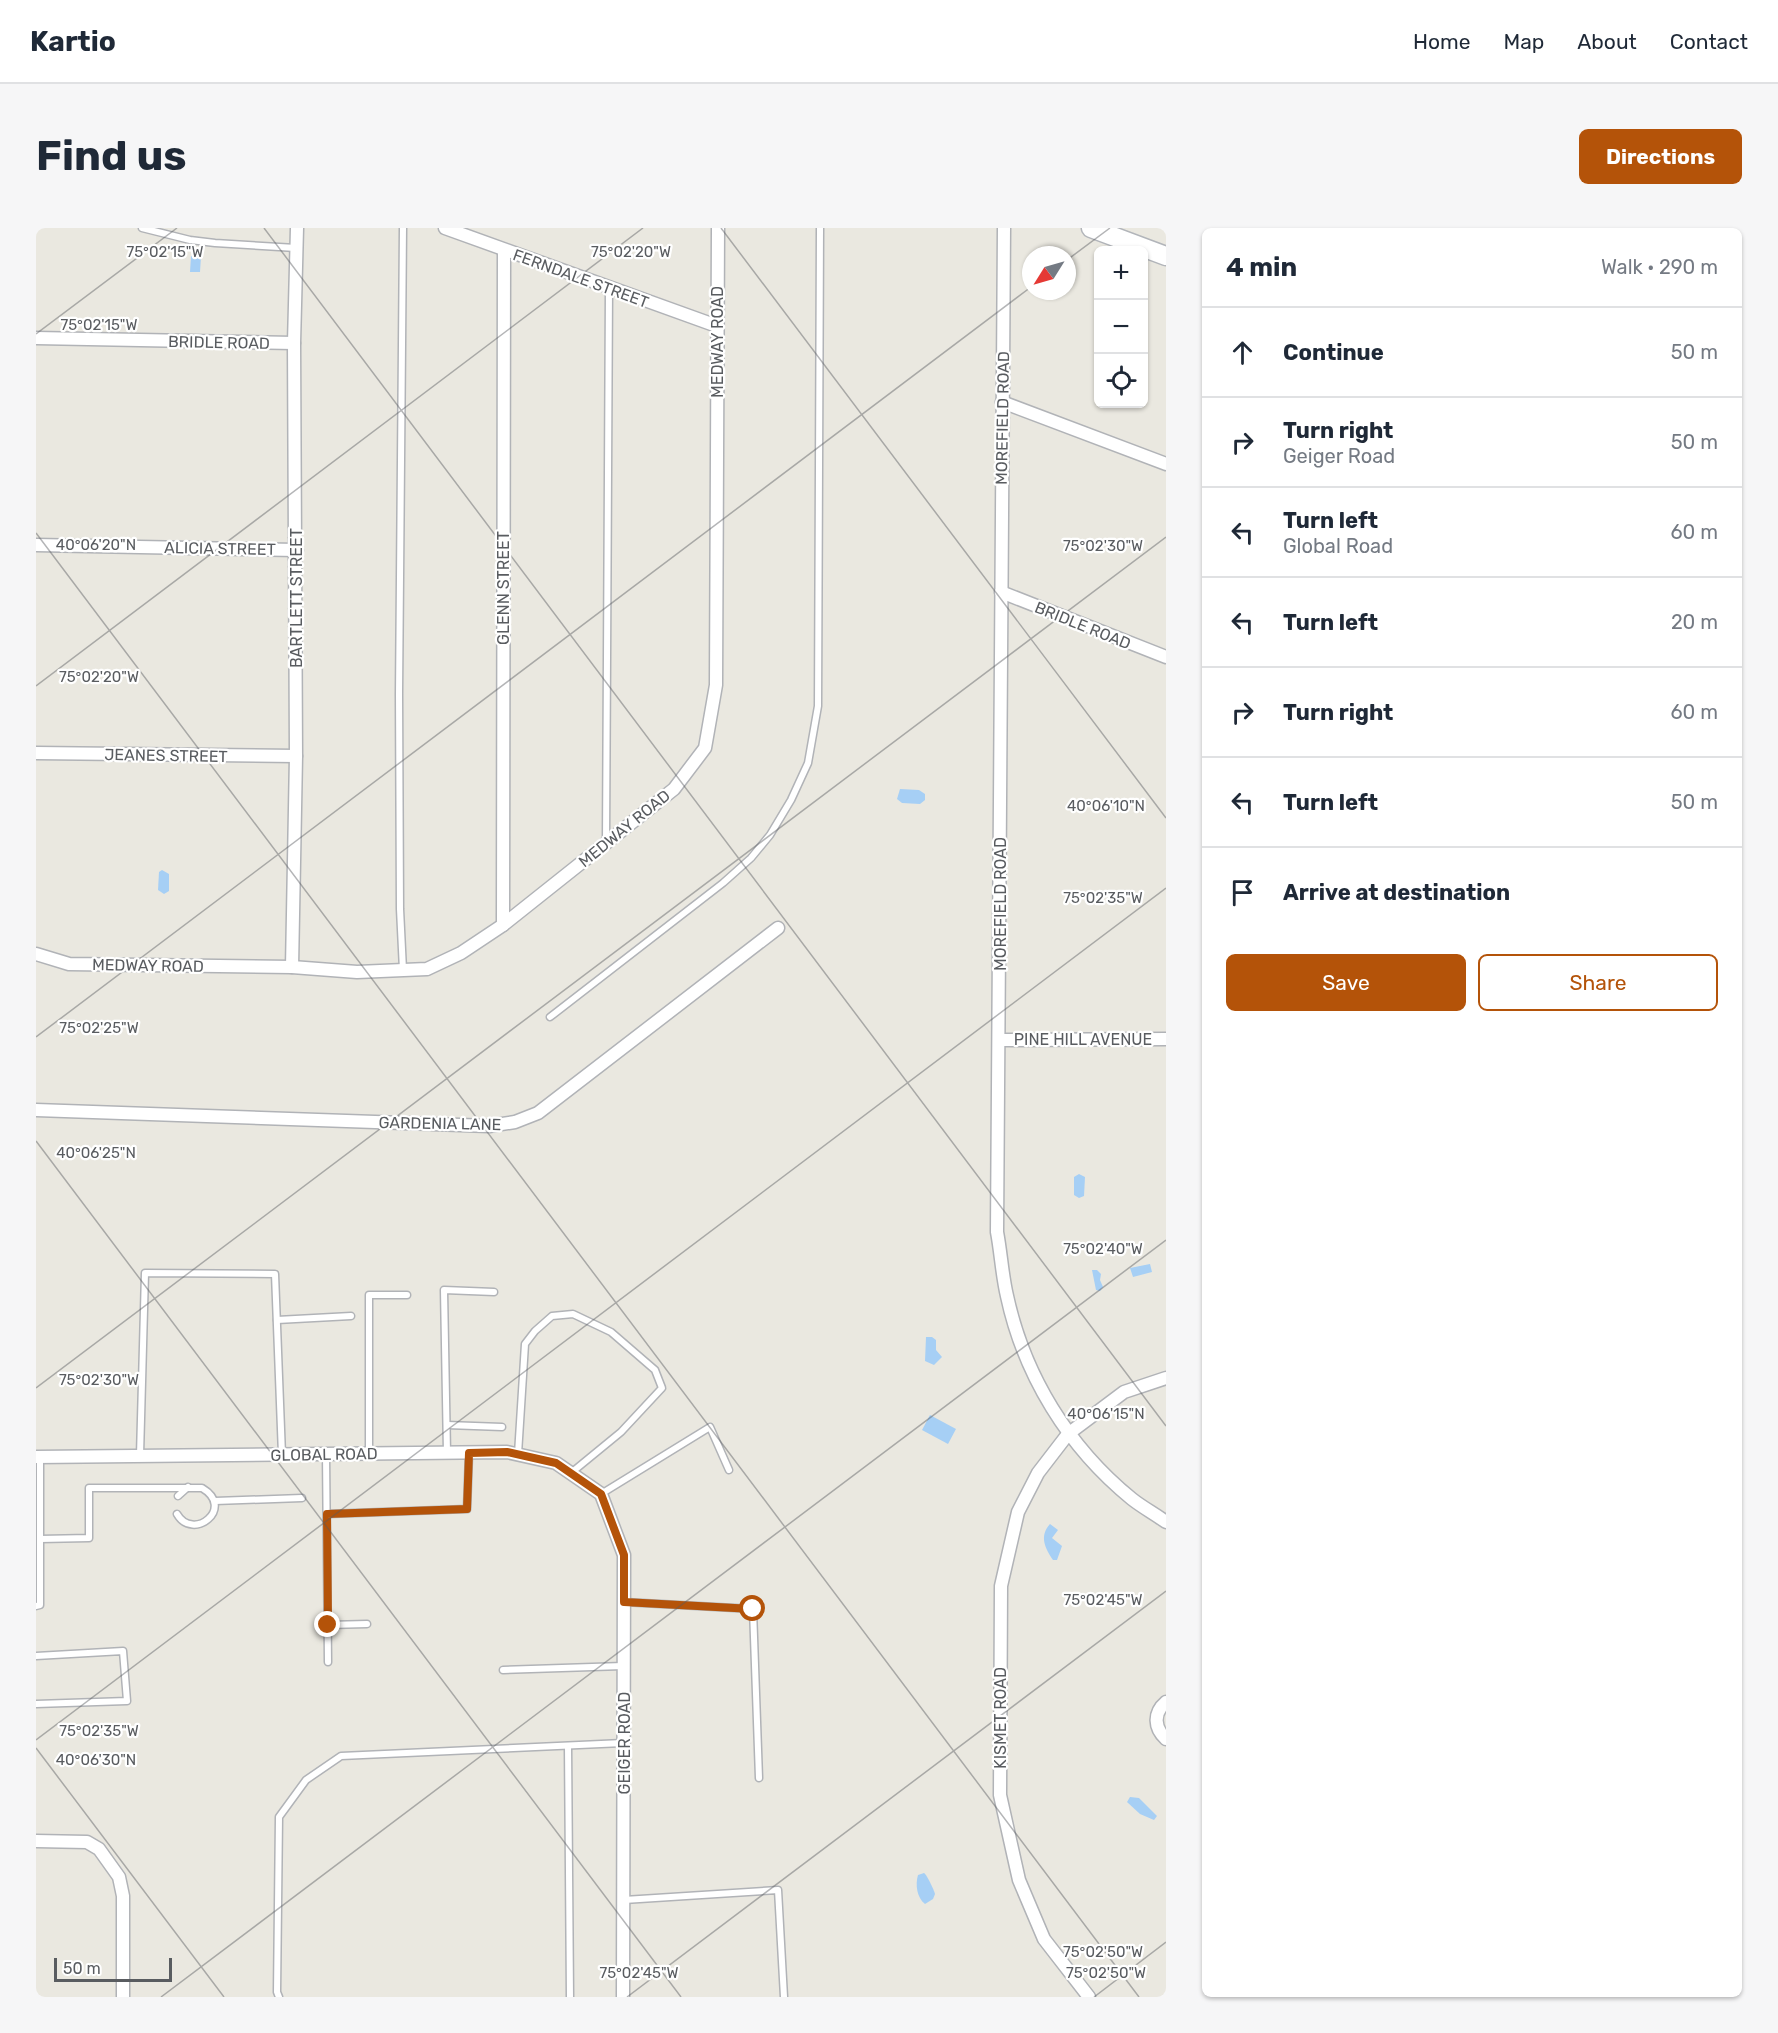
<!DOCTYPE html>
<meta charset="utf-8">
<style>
body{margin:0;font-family:Rubik,sans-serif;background:#f6f6f7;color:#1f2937}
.controls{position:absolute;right:18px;top:18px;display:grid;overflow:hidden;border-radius:9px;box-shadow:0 2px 4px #0004}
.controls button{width:54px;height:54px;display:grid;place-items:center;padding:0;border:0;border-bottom:2px solid #e0e1e3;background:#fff;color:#1f2937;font:30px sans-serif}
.compass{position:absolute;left:986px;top:18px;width:54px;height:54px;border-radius:50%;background:#fff;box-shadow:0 2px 4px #0004;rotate:233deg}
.scale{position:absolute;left:18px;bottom:15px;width:118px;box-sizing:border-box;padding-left:6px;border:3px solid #595c60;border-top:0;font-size:16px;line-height:21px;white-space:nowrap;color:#595c60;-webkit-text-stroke:4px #fff;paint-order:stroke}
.stop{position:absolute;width:18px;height:18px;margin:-14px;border:4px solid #b45309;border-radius:50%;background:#fff}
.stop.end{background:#b45309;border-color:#fff;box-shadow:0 2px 6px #0008}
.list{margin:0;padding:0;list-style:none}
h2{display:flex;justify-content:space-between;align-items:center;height:78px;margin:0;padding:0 24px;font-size:26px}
h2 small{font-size:20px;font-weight:400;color:#747a83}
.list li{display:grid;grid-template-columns:39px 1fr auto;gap:18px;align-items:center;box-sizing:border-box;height:90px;padding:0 24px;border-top:2px solid #e0e1e3}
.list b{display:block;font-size:22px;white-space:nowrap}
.list p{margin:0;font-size:20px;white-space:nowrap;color:#747a83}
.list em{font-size:20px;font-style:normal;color:#747a83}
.actions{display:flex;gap:12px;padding:18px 24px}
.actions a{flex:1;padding:14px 0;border:2px solid #b45309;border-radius:9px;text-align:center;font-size:21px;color:#b45309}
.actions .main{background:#b45309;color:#fff}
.icon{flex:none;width:33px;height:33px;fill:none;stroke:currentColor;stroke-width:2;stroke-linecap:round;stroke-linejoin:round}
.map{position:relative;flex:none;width:1130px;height:1769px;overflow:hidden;border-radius:9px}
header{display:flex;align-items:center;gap:36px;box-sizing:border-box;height:84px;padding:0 30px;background:#fff;border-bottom:2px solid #e0e1e3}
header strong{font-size:28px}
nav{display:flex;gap:33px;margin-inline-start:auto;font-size:21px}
.intro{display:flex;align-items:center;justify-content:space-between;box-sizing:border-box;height:144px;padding:0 36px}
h1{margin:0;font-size:42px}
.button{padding:15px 27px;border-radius:9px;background:#b45309;color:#fff;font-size:21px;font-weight:700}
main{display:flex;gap:36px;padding:0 36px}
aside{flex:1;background:#fff;border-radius:9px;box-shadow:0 2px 4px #0004}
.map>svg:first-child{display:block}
</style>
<header>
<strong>Kartio</strong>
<nav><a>Home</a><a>Map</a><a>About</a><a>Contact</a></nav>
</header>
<div class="intro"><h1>Find us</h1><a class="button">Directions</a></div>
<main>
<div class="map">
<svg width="1130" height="1769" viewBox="0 0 1130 1769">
<rect width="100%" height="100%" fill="#eae8e0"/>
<g fill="#a6cff5">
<path d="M155,28h10l-1,16h-10z"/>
<path d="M864,561l19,1 6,4v6l-5,4 -18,-1 -5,-4z"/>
<path d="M126,642l7,4v17l-5,3 -6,-4 1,-18z"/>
<path d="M1043,946l6,3 -1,19 -5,2 -5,-3v-18z"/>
<path d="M1114,1036l2,8 -19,5 -3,-9z"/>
<path d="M1056,1042h5l4,4 -1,6 3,7 -3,4 -4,-1z"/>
<path d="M890,1109h6l4,3v10l6,7 -8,8 -9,-4z"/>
<path d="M894,1187l26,14 -8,15 -26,-14z"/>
<path d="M1014,1296l8,6 -6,8 10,8 -5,14h-4c-8,-12 -14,-24 -3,-36z"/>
<path d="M1094,1569l9,1 18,18 -3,4 -14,-6 -13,-12z"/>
<path d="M888,1645c3,2 10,17 11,21l-2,5 -8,5c-8,-6 -10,-19 -7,-29z"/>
</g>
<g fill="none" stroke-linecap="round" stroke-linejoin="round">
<g stroke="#b1b3b7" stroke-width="9">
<g id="lane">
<path d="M106,0l48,12 25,3 81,5"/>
<path d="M367,0l-4,466 1,215 3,61"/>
<path d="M570,614l3,-554"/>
<path d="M514,789l173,-134 28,-25 19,-23 21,-35 17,-37 10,-57 2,-478"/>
<path d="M241,1092l74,-4"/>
<path d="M411,1197l55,2"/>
<path d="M333,1225v-158h38"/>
<path d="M411,1225l-3,-163 50,2"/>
<path d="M290,1226l2,208"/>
<path d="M482,1226l7,-110 10,-13 17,-15 21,-2 38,18 44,38 7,18 -41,44 -50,41"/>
<path d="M104,1227l5,-182 130,1 7,181"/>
<path d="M565,1266l109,-67 19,43"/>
<path d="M142,1268l10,-9"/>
<path d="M179,1273l87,-3"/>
<path d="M291,1286l140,-5 2,-56"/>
<path d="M4,1311l49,-1v-50h113c34,20 -9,54 -25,26"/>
<path d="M588,1374l129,7 6,169"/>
<path d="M0,1378l4,-1v-148"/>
<path d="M292,1397l39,-1"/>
<path d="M0,1428l87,-5 4,50 -91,3"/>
<path d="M467,1442l120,-4"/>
<path d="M532,1518l2,251"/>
<path d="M588,1672l154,-10 6,107"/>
<path d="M243,1769l-2,-5 2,-175 27,-37 35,-24 282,-13"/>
</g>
</g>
<g stroke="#b1b3b7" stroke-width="15">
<g id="street">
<path d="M409,0l272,98"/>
<path d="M968,0l-7,1004c4,21 5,43 10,64 17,79 61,151 125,203 10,8 23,15 34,23"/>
<path d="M0,110l258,5"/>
<path d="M966,174l164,62"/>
<path d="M0,317l261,5"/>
<path d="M965,364l165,65"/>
<path d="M0,525l260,3"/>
<path d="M467,697l1,-675"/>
<path d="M0,726l33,10 223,3 65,5 70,-3 34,-16 42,-28 171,-136 31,-41 11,-63 2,-457"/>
<path d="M256,739l4,-211 -2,-413 3,-115"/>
<path d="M964,812l166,-1"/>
<path d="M0,882l453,16 26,-4 23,-9 240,-185"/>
<path d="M0,1229l471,-5 49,11 45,31 23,61 -1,442"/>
<path d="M1130,1474c-13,11 -12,26 0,37"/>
<path d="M0,1613l51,1 12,7 20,28 4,19v101"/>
<path d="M1053,1769l-45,-58 -25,-59 -19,-85 1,-209 17,-74 20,-39 30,-39 56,-42 42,-14"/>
</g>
</g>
<g stroke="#b2b5ba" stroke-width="21">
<path id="secondary" d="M1055,0l75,28"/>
</g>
<use href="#lane" stroke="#fff" stroke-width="6"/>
<use href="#street" stroke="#fff" stroke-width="12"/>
<use href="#secondary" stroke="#fff" stroke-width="18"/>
</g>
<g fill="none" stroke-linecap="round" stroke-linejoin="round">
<path stroke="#b45309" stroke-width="8" d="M292,1397l-1,-111 140,-5 2,-56 38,-1 49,11 45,31 23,61v47l129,7"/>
</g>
<path fill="none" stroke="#595c60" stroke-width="1.5" stroke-opacity="0.45" d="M228,0l902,1198M685,0l445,590M1031,32l43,-32M0,106l141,-106M0,305l1103,1464M0,458l607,-458M0,809l995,-750M0,913l645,856M0,1160l1130,-851M0,1512l1130,-852M0,1520l188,249M125,1769l1005,-757M591,1769l539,-406M1058,1769l72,-55"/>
<g text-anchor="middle" stroke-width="4.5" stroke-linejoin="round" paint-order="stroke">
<g font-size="16" fill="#595c60" stroke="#fff">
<text transform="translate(545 50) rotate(20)" y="6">FERNDALE STREET</text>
<text transform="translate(183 114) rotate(1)" y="6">BRIDLE ROAD</text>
<text transform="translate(681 114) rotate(-90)" y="6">MEDWAY ROAD</text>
<text transform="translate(966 190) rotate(-89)" y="6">MOREFIELD ROAD</text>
<text transform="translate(184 320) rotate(1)" y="6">ALICIA STREET</text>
<text transform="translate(467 360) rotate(-90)" y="6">GLENN STREET</text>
<text transform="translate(260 370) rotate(-90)" y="6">BARTLETT STREET</text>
<text transform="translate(1047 397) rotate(22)" y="6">BRIDLE ROAD</text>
<text transform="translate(130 527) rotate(1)" y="6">JEANES STREET</text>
<text transform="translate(588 600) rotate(-39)" y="6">MEDWAY ROAD</text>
<text transform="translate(964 676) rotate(-90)" y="6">MOREFIELD ROAD</text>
<text transform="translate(112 737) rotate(1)" y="6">MEDWAY ROAD</text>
<text x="1047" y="817">PINE HILL AVENUE</text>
<text transform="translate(404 895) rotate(1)" y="6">GARDENIA LANE</text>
<text transform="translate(288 1226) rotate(-1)" y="6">GLOBAL ROAD</text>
<text transform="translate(964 1490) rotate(-90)" y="6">KISMET ROAD</text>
<text transform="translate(588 1515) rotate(-90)" y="6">GEIGER ROAD</text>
</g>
</g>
<g font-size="15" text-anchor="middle" fill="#595c60" stroke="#fff" stroke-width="4.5" stroke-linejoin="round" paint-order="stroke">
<text x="129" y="29">75°02'15"W</text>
<text x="595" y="29">75°02'20"W</text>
<text x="63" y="102">75°02'15"W</text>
<text x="60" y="322">40°06'20"N</text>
<text x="1067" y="323">75°02'30"W</text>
<text x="63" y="454">75°02'20"W</text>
<text x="1070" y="583">40°06'10"N</text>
<text x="1067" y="675">75°02'35"W</text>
<text x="63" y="805">75°02'25"W</text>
<text x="60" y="930">40°06'25"N</text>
<text x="1067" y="1026">75°02'40"W</text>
<text x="63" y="1157">75°02'30"W</text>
<text x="1070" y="1191">40°06'15"N</text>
<text x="1067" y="1377">75°02'45"W</text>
<text x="63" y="1508">75°02'35"W</text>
<text x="60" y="1537">40°06'30"N</text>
<text x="1067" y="1729">75°02'50"W</text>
<text x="603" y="1750">75°02'45"W</text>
<text x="1070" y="1750">75°02'50"W</text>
</g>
</svg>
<div class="controls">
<button>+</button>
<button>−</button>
<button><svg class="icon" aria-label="locate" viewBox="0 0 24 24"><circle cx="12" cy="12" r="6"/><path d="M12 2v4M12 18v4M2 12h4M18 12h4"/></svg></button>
</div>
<svg class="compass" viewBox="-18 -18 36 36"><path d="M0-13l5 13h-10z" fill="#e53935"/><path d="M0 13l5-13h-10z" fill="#747a83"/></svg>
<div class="scale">50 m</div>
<div class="stop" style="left:717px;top:1381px"></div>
<div class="stop end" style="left:292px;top:1397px"></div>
</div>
<aside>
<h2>4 min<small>Walk · 290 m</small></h2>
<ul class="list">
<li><svg class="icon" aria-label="ahead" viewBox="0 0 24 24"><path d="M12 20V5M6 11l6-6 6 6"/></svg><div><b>Continue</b></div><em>50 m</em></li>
<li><svg class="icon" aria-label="right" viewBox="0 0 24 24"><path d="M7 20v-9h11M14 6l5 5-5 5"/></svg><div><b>Turn right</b><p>Geiger Road</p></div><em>50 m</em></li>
<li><svg class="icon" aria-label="left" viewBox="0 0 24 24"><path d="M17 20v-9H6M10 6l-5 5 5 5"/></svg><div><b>Turn left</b><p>Global Road</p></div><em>60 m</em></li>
<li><svg class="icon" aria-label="left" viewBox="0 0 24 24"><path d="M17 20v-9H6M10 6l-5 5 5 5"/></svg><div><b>Turn left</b></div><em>20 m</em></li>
<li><svg class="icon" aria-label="right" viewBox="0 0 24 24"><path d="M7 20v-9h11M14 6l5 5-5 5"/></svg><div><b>Turn right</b></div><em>60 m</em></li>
<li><svg class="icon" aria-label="left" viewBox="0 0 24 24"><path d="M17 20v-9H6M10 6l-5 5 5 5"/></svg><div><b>Turn left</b></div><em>50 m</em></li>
<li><svg class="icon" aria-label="arrive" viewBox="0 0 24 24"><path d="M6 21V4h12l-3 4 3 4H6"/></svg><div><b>Arrive at destination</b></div></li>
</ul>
<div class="actions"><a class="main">Save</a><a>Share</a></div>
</aside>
</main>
